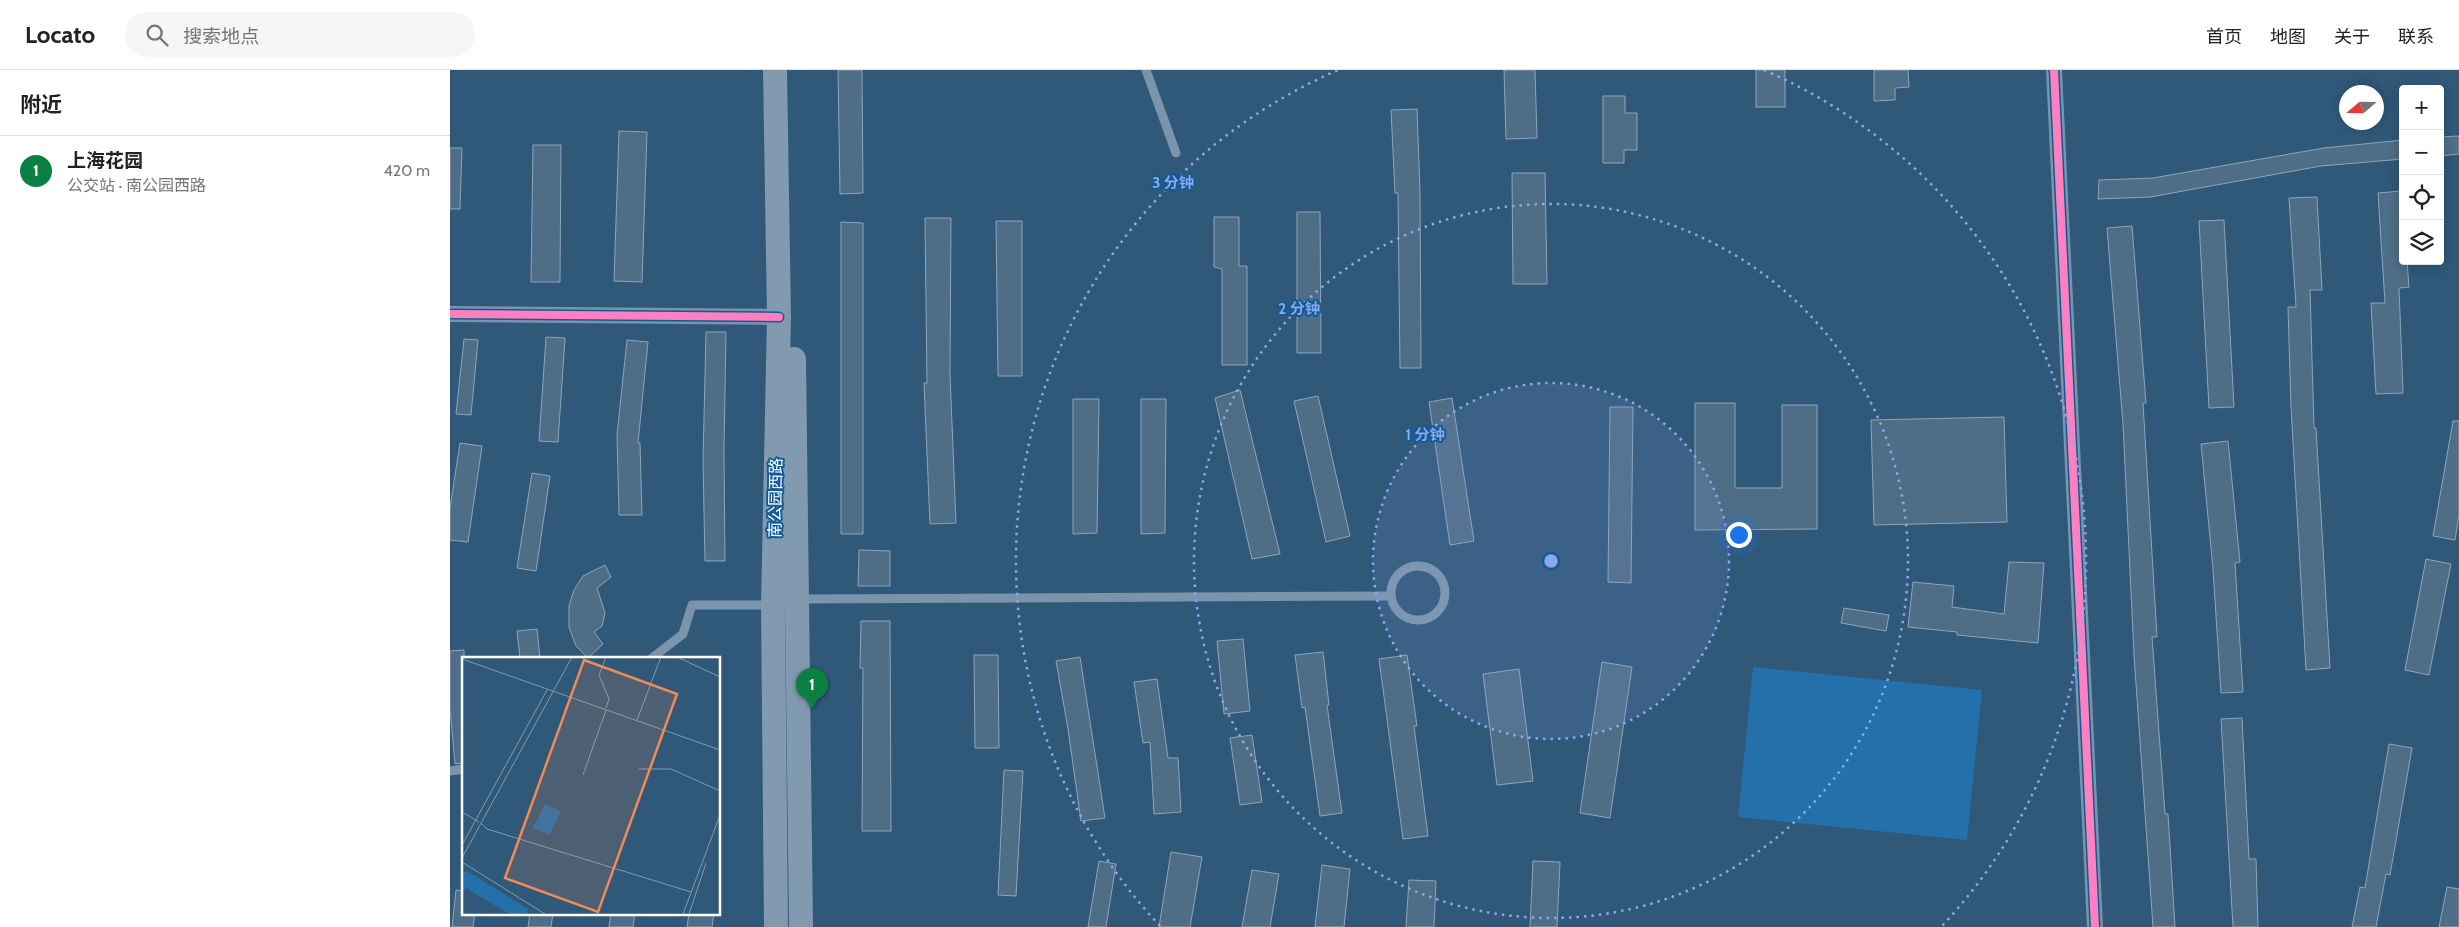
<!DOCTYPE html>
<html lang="zh">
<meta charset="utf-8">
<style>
body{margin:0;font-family:Cabin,"Noto Sans SC",sans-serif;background:#f6f6f6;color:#222}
.controls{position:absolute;right:15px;top:15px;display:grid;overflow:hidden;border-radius:5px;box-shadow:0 2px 12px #0003}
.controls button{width:45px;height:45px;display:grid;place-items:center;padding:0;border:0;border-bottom:1px solid #e0e0e0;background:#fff;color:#222;font:25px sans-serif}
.compass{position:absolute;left:1889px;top:15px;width:45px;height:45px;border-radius:50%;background:#fff;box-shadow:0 2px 12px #0003;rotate:250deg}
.you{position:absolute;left:1288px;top:464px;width:18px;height:18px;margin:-12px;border:4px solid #fff;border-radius:50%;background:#1a73e8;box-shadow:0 0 0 8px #1a73e833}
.badge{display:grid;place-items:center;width:32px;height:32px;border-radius:50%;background:#0b8043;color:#fff;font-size:16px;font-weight:700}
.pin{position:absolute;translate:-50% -41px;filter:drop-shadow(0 1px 2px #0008)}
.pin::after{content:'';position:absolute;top:26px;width:18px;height:15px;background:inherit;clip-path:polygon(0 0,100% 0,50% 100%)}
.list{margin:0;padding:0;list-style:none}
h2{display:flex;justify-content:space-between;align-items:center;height:65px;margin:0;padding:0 20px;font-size:21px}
h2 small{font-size:16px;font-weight:400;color:#767676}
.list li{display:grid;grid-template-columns:32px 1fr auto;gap:15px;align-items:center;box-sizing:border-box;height:70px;padding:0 20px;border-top:1px solid #e0e0e0}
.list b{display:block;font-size:19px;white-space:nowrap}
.list p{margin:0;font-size:16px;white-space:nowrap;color:#767676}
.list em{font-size:16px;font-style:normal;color:#767676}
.icon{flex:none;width:28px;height:28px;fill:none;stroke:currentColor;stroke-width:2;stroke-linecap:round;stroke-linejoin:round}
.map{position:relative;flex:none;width:2009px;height:857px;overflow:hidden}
header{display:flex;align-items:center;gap:30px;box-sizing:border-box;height:70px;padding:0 25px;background:#fff;border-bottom:1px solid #e0e0e0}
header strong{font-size:24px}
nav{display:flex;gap:28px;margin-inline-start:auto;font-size:18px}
.search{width:350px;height:45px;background:#f6f6f6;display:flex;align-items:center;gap:12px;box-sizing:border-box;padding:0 18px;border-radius:28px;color:#767676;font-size:19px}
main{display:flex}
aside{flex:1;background:#fff}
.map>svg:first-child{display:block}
</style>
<header>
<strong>Locato</strong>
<div class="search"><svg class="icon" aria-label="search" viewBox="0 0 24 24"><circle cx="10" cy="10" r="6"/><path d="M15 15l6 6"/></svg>搜索地点</div>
<nav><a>首页</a><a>地图</a><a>关于</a><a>联系</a></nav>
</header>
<main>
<aside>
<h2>附近<small></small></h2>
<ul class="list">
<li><span class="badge">1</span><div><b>上海花园</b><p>公交站 · 南公园西路</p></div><em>420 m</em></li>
</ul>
</aside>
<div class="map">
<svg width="2009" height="857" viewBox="0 0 2009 857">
<rect width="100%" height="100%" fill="#305878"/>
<path fill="#2470aa" d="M1303,597l229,23 -15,150 -229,-23z"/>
<g fill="#4e6d87" stroke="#8ea6b8">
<path d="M388,0h24l1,123 -23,1z"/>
<path d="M1054,0h31l2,68 -31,1z"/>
<rect x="1306" y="0" width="29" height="37"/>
<path d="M1424,0h34l1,17 -14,1v12l-21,1z"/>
<path d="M1153,26h22v17h12v37h-13v13h-21z"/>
<path d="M967,39l3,83 1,176h-21l-2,-175h-3l-4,-83z"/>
<path d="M169,61l28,1 -5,150 -28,-1z"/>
<path d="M2009,66v18l-19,2v-19z"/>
<path d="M1953,70v19l-82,7 -171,31 -52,2 1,-19 54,-2 171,-30z"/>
<path d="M83,75h28l-1,137h-29z"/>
<path d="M0,78h12l-2,61h-10z"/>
<path d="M1062,103h33l2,111h-34z"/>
<path d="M1952,121l1,70h4l2,26 -10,1 4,105 -27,1 -5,-91h14l-7,-110z"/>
<path d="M1867,127l5,93h-12l4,138h2l14,240 -24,2 -15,-263 -3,-100h8l-7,-109z"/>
<path d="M847,142h23l1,141h-24z"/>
<path d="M764,147h25v49h8v99h-25v-96l-8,-2z"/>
<path d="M475,148h26l-1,156 6,149 -26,1 -6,-141h3z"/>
<path d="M1774,150l10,187 -25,1 -10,-187z"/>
<path d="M546,151h26v155h-24z"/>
<path d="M391,152l22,1v311h-22z"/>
<path d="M1682,156l14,177h-3l14,234h-5l13,177h3l7,113h-22l-19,-272 -11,-231 -16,-196z"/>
<path d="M256,262h20l-2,117 1,112h-20l-2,-100z"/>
<path d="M96,267l19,1 -7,104 -19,-1z"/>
<path d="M14,269l14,1 -7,75 -15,-1z"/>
<path d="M177,270l21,2 -10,101h2l2,72h-23l-2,-80z"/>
<path d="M790,320l40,164 -28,5 -37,-161z"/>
<path d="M868,326l32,140 -24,6 -32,-141z"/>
<path d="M1002,328l22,143 -24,4 -21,-143z"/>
<path d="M623,329h26l-2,134 -24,1z"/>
<path d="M691,329h25l-1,134 -24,1z"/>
<path d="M1245,333h40v85h47v-83h35v124l-122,1z"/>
<path d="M1160,337h23l-2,176 -23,-1z"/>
<path d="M1554,347l3,105 -133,3 -3,-105z"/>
<path d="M2003,351h6v94l-4,25 -22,-4z"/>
<path d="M1778,371l12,121 -5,1 8,129 -22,1 -8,-124 -12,-125z"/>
<path d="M10,373l22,3 -14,96 -18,-2v-32z"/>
<path d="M82,403l18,3 -14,95 -19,-3z"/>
<path d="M409,480l31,1v35h-32z"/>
<path d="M1976,489l25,5 -22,111 -24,-5z"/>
<path d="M1559,492l35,1 -6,80 -81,-8v-3l-49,-5 5,-45 41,4 -2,21 52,7z"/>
<path d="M155,495l6,12 -14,11 8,25 -3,13 -8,6 9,12 -15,14 -12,-12 -7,-19v-21l5,-16 9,-14z"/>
<path d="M1394,538l45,7 -3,16 -45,-8z"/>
<path d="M411,551h29l1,210h-29l1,-163h-3z"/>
<path d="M87,559l3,29h-20l-3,-27z"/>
<path d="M793,569l7,72 -26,3 -7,-73z"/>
<path d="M14,580v113l-9,1 -5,-55v-58z"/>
<path d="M873,582l6,53h-2l15,108 -22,3 -15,-109 -3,1 -7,-53z"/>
<path d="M524,585h24l1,93h-24z"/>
<path d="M957,585l10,71h-3l14,110 -25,3 -24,-180z"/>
<path d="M630,587l25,161 -24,3 -13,-92 -12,-68z"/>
<path d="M1152,592l30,5 -22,151 -30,-5z"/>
<path d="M1069,599l14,112 -36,4 -14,-111z"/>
<path d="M707,609l11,79h10l3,54 -27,2 -4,-72 -7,1 -9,-61z"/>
<path d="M1792,648l7,141h7l2,68h-25l-12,-208z"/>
<path d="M802,665l10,67 -22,3 -10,-67z"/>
<path d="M1939,674l23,4 -22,127 -4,-1 -10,53h-24l8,-40 5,1z"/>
<path d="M554,700l19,1 -7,125 -18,-1z"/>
<path d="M721,782l31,5 -12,70h-31z"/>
<path d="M649,791l17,3 -10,63h-18z"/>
<path d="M1083,791l27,1 -3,65h-27z"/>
<path d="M872,795l28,4 -6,58h-29z"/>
<path d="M802,800l27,4 -9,53h-28z"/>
<path d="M959,810l27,1 -2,46h-28z"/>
<path d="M1997,817l12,2v38h-20z"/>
<path d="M6,820l8,1v22h11l-2,14h-21z"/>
<path d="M80,843h23l-2,14h-23z"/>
<path d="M161,843h24l-2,14h-24z"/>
<path d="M239,843h25l-2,14h-25z"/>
</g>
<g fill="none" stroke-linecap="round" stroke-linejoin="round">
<g stroke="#7a94ab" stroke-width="9">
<path d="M696,0l30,83"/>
<circle cx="968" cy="523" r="27"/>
<path d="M347,529l592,-3"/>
<path d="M202,588l31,-24 9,-29h80"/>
<path d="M0,701l14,-2"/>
</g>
<g stroke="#7a94ab" stroke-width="16">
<path d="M1604,0l41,857"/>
<path d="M0,244l329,3"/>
</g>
<g stroke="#819aaf" stroke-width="24">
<path d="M325,0l4,247 -6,288 3,322"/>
<path d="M344,289l7,568"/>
</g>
<g stroke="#135b95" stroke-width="11">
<g id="cycleway">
<path d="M1604,0l41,857"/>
<path d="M0,244l329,3"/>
</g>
</g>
<use href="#cycleway" stroke="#ff80c0" stroke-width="8"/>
</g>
<circle cx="1101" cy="491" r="178" fill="#8ea6ec" fill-opacity=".12"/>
<g fill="none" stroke="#8ea6ec" stroke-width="2.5" stroke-dasharray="2.5 5">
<circle cx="1101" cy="491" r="178"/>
<circle cx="1101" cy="491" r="357"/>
<path d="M710 856A535 535 0 0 1 888 0M1314 0A535 535 0 0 1 1492 856"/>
</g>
<g text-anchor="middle" stroke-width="4" stroke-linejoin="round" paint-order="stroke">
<g font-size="16" fill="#fff" stroke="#135b95">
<text transform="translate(325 428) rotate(-89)" y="6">南公园西路</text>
</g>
</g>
<g transform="translate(12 587)">
<rect width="258" height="258" fill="#305878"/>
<path d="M83,147l16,7 -12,24 -16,-7zM5,214l61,38 -1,5h-18l-43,-26 -4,9v-24z" fill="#2470aa"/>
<path fill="none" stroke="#839bae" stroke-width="1" d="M144,0l-7,18 10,24 -3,9M215,0l43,20M0,2l258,91M175,63l24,-63M177,112h32l49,22M121,118l23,-65M0,155l17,10M19,166l6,6 204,63M0,188l85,-155M0,201l110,-201M0,205l83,52M221,257l37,-99M227,257l17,-51"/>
<path fill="#ef8b55" fill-opacity="0.15" stroke="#ef8b55" stroke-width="2.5" d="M122,3l93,34 -79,218 -93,-34z"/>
<rect width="258" height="258" fill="none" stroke="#fff" stroke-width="2.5"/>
</g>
<circle cx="1101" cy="491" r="8" fill="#8ea6ec" stroke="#135b95" stroke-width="2.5"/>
<g font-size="15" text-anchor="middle" font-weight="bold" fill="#8ea6ec" stroke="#135b95" stroke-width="4" stroke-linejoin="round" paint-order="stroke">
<text x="723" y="118">3 分钟</text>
<text x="849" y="244">2 分钟</text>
<text x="975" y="370">1 分钟</text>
</g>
</svg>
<div class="controls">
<button>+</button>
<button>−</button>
<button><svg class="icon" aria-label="locate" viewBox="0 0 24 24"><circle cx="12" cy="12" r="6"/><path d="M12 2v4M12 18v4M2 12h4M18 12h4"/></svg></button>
<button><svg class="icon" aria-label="layers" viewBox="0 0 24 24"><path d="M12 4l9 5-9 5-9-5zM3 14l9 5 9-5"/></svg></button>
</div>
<svg class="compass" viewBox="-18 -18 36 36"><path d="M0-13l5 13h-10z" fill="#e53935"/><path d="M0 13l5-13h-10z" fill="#767676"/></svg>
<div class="you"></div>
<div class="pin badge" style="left:362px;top:639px">1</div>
</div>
</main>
